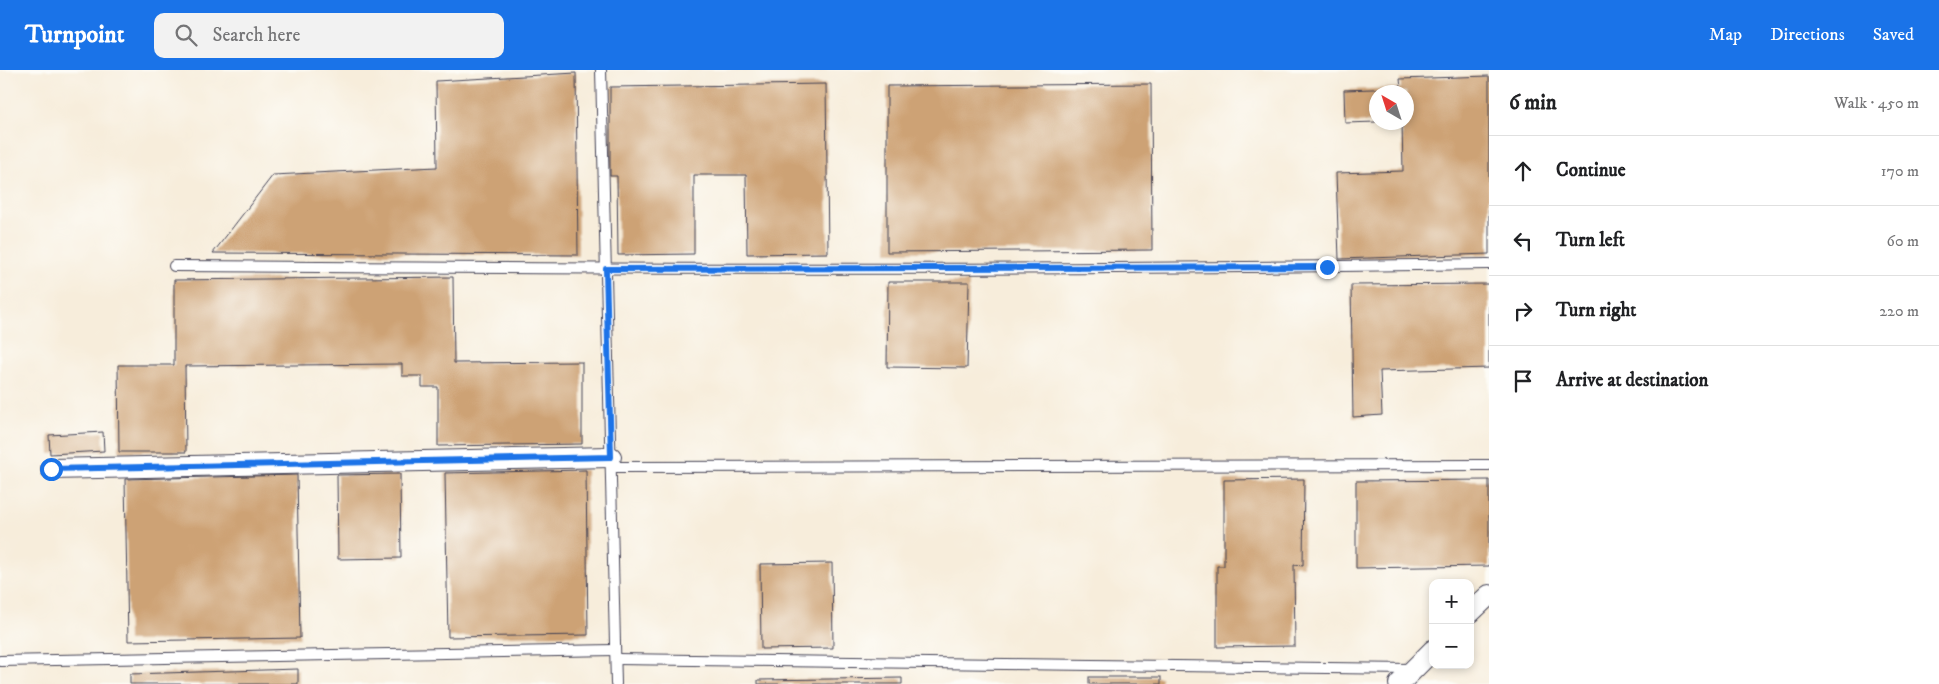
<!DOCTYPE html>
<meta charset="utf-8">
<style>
body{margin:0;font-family:"IM FELL DW Pica",serif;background:#f2f2f2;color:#202124}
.controls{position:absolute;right:15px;bottom:15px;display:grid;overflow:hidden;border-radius:10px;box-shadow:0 2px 8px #0003}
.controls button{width:45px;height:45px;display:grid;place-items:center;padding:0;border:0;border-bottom:1px solid #e0e0e0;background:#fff;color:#202124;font:25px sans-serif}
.compass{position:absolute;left:1369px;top:15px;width:45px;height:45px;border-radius:50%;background:#fff;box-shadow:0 2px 8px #0003;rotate:321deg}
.stop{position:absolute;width:15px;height:15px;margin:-11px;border:4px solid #1a73e8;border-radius:50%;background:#fff}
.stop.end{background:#1a73e8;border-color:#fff;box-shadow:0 1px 5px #0008}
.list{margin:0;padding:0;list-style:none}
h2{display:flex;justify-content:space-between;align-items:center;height:65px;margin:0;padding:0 20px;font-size:21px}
h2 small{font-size:16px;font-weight:400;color:#757577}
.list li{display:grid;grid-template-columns:32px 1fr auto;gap:15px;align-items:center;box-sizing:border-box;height:70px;padding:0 20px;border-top:1px solid #e0e0e0}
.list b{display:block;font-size:19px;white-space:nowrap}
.list em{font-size:16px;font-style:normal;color:#757577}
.icon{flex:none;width:28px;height:28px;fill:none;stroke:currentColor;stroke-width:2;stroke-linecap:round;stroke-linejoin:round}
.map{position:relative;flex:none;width:1489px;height:614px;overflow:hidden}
header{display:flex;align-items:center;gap:30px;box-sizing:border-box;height:70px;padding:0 25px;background:#1a73e8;color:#fff}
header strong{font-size:24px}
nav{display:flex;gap:28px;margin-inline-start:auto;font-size:18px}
.search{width:350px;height:45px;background:#f2f2f2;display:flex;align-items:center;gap:12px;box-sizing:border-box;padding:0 18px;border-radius:10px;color:#757577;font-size:19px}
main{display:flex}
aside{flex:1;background:#fff}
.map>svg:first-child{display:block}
</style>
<header>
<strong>Turnpoint</strong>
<div class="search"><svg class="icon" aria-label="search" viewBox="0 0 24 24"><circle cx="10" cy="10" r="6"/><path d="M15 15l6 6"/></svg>Search here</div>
<nav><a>Map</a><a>Directions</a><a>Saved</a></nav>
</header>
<main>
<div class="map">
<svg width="1489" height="614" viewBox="0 0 1489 614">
<rect width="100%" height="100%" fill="#fdfcf7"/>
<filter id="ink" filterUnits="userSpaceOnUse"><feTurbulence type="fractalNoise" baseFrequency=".02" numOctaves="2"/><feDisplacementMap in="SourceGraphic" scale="10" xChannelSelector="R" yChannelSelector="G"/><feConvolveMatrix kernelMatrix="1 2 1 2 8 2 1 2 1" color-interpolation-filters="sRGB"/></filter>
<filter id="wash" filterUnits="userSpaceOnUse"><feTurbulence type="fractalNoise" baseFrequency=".0096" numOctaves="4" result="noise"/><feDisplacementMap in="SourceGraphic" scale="20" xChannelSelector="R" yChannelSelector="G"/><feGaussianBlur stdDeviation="1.12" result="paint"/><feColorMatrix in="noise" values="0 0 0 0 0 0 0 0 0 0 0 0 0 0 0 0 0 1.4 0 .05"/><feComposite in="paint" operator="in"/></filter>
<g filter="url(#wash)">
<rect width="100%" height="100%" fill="#f7eddb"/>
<g id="blocks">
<g fill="#cda274">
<path d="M576,3l2,182 -365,-2 60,-78 164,-8 -1,-86z"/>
<path d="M1489,6v178l-150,5 -3,-86 67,-2 -1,-49h4v-30h-30v30l-31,1 -1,-33 57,-2 -1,-9z"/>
<path d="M826,14l2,169 -81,1 -1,-79h-52v79l-76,1 -1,-79h-7v-89z"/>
<path d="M1151,14l1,166 -265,2v-166z"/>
<path d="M453,207l1,86 128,-1v82l-144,2v-59h-16v-11h-20v-12l-217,2 1,86h-67l-1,-87h56v-85z"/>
<path d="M888,212h81l-2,86 -80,-1z"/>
<path d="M1489,214v84l-109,3 2,44 -29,2 -2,-132z"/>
<path d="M103,362l1,19 -54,3 -1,-19z"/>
<path d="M586,400l2,165 -140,2 -3,-164z"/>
<path d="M400,404l1,84 -63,1 -1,-84z"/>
<path d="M297,405l3,163 -172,3 -3,-162z"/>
<path d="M1304,409l-1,87 -9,-1 1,81 -78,1v-81h7v-86z"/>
<path d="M1489,410v86l-133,2v-87z"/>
<path d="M832,493l1,85 -72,1 -1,-85z"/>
<path d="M298,599v15h-168v-10z"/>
<rect x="1089" y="607" width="72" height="7"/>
<path d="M902,608v6h-144v-4z"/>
</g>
</g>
</g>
<g filter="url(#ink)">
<use href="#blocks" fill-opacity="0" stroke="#424053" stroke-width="1"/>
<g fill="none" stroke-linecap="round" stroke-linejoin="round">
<g stroke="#424053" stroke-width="12">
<g id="service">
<path d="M601,0l15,614"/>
<path d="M174,196c438,3 877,5 1315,-2"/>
<path d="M611,397l878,-2"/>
<path d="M616,589l796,10"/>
<path d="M0,591l615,-11"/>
</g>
</g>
<g stroke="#424053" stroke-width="22">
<g id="minor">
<path d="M51,399l560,-12"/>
<path d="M1470,543l19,-18"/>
<path d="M1399,614l34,-34"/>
</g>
</g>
<use href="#service" stroke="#fff" stroke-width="10"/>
<use href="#minor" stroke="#fff" stroke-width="20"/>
</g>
</g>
<g fill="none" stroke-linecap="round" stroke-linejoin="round" filter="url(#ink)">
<path stroke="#1a73e8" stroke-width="6" d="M51,399l560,-12 -5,-188 721,-2"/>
</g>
</svg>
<div class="controls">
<button>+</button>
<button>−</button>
</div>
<svg class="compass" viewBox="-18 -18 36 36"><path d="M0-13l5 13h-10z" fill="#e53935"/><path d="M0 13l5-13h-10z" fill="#757577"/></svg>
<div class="stop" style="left:51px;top:399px"></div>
<div class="stop end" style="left:1327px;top:197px"></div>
</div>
<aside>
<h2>6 min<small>Walk · 450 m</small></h2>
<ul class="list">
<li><svg class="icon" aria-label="ahead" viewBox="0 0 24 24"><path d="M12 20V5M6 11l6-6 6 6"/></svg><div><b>Continue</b></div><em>170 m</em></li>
<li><svg class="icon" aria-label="left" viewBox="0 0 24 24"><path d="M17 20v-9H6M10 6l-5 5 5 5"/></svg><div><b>Turn left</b></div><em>60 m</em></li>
<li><svg class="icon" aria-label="right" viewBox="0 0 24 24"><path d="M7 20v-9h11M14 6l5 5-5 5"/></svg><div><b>Turn right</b></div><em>220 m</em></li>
<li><svg class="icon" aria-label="arrive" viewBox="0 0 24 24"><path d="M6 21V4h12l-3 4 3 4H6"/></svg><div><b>Arrive at destination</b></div></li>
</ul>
</aside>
</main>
